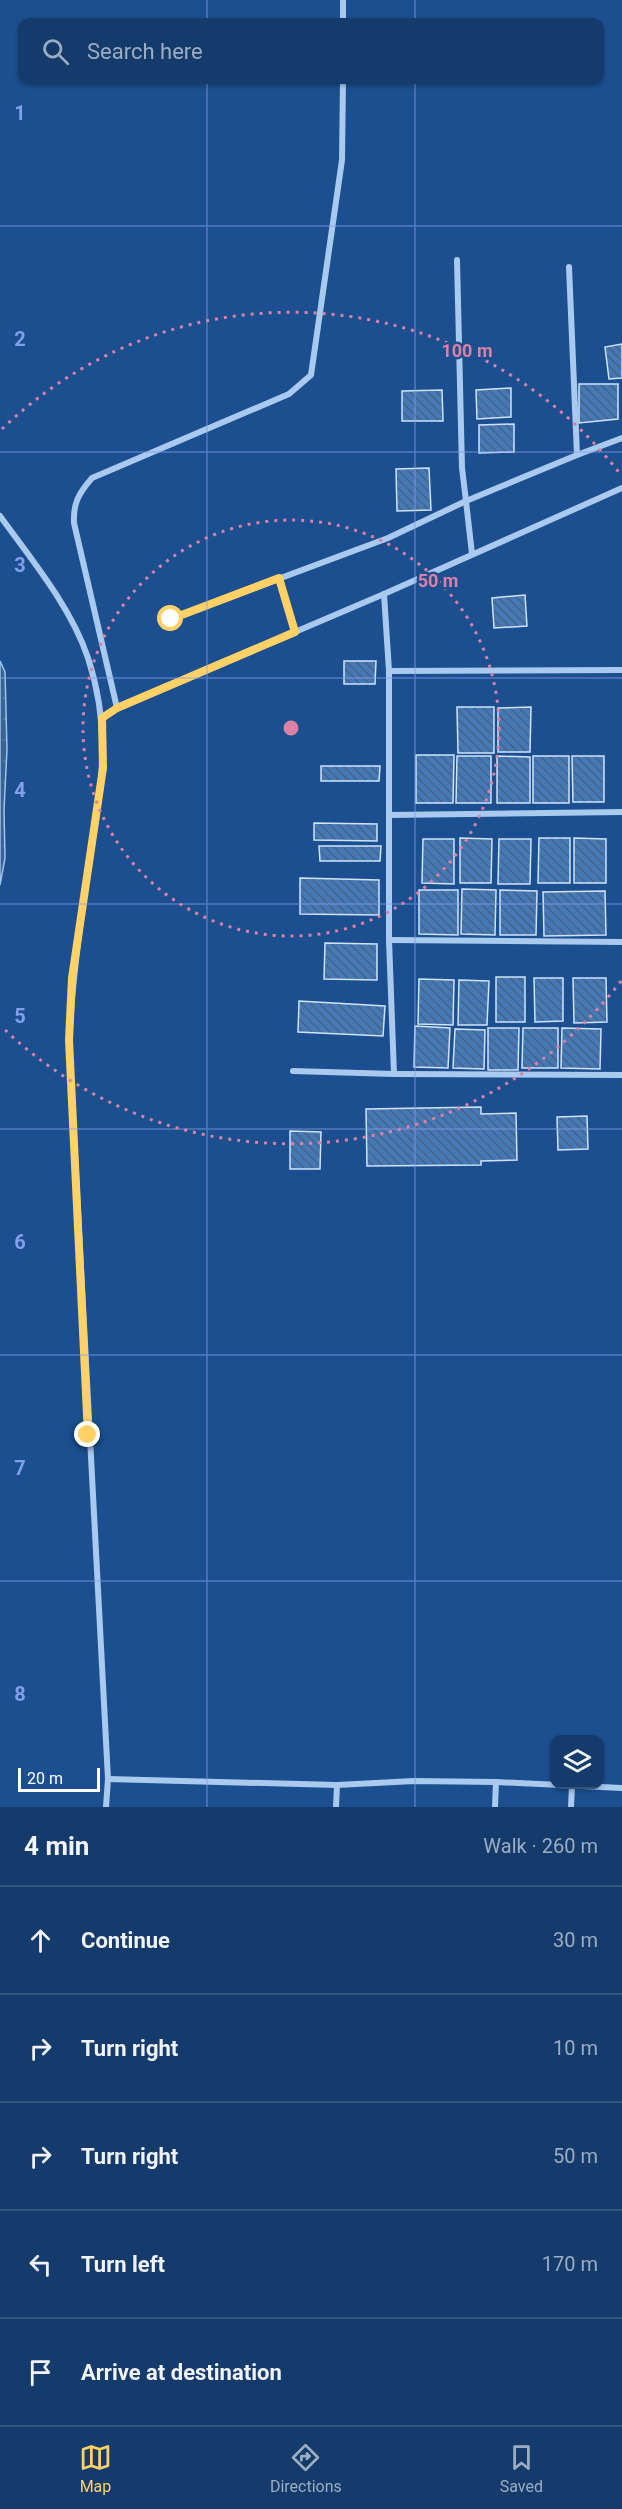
<!DOCTYPE html>
<meta charset="utf-8">
<style>
body{margin:0;font-family:Roboto,sans-serif;background:#1d4271;color:#f1f3f6}
.controls{position:absolute;right:18px;bottom:18px;display:grid;overflow:hidden;border-radius:12px;box-shadow:0 2px 4px #0004}
.controls button{width:54px;height:54px;display:grid;place-items:center;padding:0;border:0;border-bottom:2px solid #33557e;background:#143b6b;color:#f1f3f6;font:30px sans-serif}
.scale{position:absolute;left:18px;bottom:15px;width:82px;box-sizing:border-box;padding-left:6px;border:3px solid #fff;border-top:0;font-size:16px;line-height:21px;white-space:nowrap;color:#fff;-webkit-text-stroke:4px #1b4f8f;paint-order:stroke}
.stop{position:absolute;width:18px;height:18px;margin:-14px;border:4px solid #ffd166;border-radius:50%;background:#fff}
.stop.end{background:#ffd166;border-color:#fff;box-shadow:0 2px 6px #0008}
.list{margin:0;padding:0;list-style:none}
h2{display:flex;justify-content:space-between;align-items:center;height:78px;margin:0;padding:0 24px;font-size:26px}
h2 small{font-size:20px;font-weight:400;color:#9dadc1}
.list li{display:grid;grid-template-columns:39px 1fr auto;gap:18px;align-items:center;box-sizing:border-box;height:108px;padding:0 24px;border-top:2px solid #33557e}
.list b{display:block;font-size:22px;white-space:nowrap}
.list em{font-size:20px;font-style:normal;color:#9dadc1}
.icon{flex:none;width:33px;height:33px;fill:none;stroke:currentColor;stroke-width:2;stroke-linecap:round;stroke-linejoin:round}
.map{position:relative;flex:none;width:622px;height:1807px;overflow:hidden}
.search{position:absolute;background:#143b6b;box-shadow:0 2px 4px #0004;left:18px;right:18px;top:18px;height:66px;display:flex;align-items:center;gap:15px;box-sizing:border-box;padding:0 21px;border-radius:12px;color:#9dadc1;font-size:22px}
.sheet{height:618px;background:#143b6b}
nav{display:flex;justify-content:space-around;align-items:center;box-sizing:border-box;height:84px;border-top:2px solid #33557e;background:#143b6b;font-size:16px;color:#9dadc1}
nav a{display:grid;justify-items:center;gap:3px}
nav .on{color:#ffd166}
.map>svg:first-child{display:block}
</style>
<div class="map">
<svg width="622" height="1807" viewBox="0 0 622 1807">
<defs>
<pattern id="water-ripples" width="26" height="14" patternUnits="userSpaceOnUse" patternTransform="scale(1.5)"><rect width="26" height="14" fill="#3c6290"/><path d="M2 4q2-2 4 0t4 0M15 11q2-2 4 0t4 0" fill="none" stroke="#597aa1"/></pattern>
<pattern id="building-back-hatch" width="6" height="6" patternUnits="userSpaceOnUse" patternTransform="scale(1.5)"><rect width="6" height="6" fill="#4478b7"/><path d="M-1 5l2 2M0 0l6 6M5-1l2 2" fill="none" stroke="#486282"/></pattern>
</defs>
<rect width="100%" height="100%" fill="#1b4f8f"/>
<path fill="url(#water-ripples)" stroke="#9cc4f0" stroke-width="1.5" d="M0,661l5,11 2,77 -3,61 1,48 -5,27z"/>
<g fill="url(#building-back-hatch)" stroke="#cfe3fa" stroke-width="1.5">
<path d="M622,344v34l-13,1 -4,-32z"/>
<path d="M579,384h39v35l-39,4z"/>
<path d="M511,388v29l-34,2 -1,-29z"/>
<path d="M442,390l1,31h-41v-30z"/>
<path d="M514,424v28l-35,1v-28z"/>
<path d="M429,468l2,42 -34,1 -1,-42z"/>
<path d="M525,595l2,31 -33,2 -2,-30z"/>
<path d="M344,661h32l-1,23h-31z"/>
<path d="M457,707h37v46h-36z"/>
<path d="M531,707l-1,45h-32v-44z"/>
<path d="M416,755h38l-1,48h-37z"/>
<path d="M457,756h34v47h-35z"/>
<path d="M497,756l33,1v46h-33z"/>
<rect x="533" y="756" width="36" height="47"/>
<path d="M572,756h32v46h-31z"/>
<path d="M321,766h59l-1,15h-58z"/>
<path d="M314,823l63,1v17l-63,-1z"/>
<path d="M460,838l32,1 -1,44h-31z"/>
<path d="M539,838h31v45h-32z"/>
<path d="M574,838l32,1v44h-32z"/>
<path d="M423,839h31v45l-32,-1z"/>
<path d="M499,839h32l-1,45h-32z"/>
<path d="M319,846h62l-1,15h-60z"/>
<path d="M300,878l79,2v35l-79,-1z"/>
<path d="M462,889l34,1 -1,45 -34,-1z"/>
<path d="M419,890h39v45l-39,-1z"/>
<path d="M500,890l37,1 -1,44h-36z"/>
<path d="M605,891l1,44 -62,1 -1,-44z"/>
<path d="M325,943l52,1v36l-53,-1z"/>
<rect x="496" y="977" width="29" height="45"/>
<path d="M534,978h29v43l-28,1z"/>
<path d="M573,978h33l1,44 -33,1z"/>
<path d="M419,979l35,1 -1,45 -35,-1z"/>
<path d="M459,980l30,1 -2,44h-29z"/>
<path d="M299,1001l86,5 -2,30 -85,-4z"/>
<path d="M415,1026l35,2 -2,40 -34,-1z"/>
<path d="M488,1028h31l-1,42h-30z"/>
<path d="M523,1028h35v40h-36z"/>
<path d="M562,1028l39,1 -1,40 -39,-1z"/>
<path d="M455,1029l30,1 -1,39 -31,-1z"/>
<path d="M481,1107v7l35,-1 1,47 -36,1v4l-114,1 -1,-57z"/>
<path d="M587,1116l1,33 -30,1 -1,-33z"/>
<path d="M290,1131l31,1 -1,37h-30z"/>
</g>
<g fill="none" stroke-linecap="round" stroke-linejoin="round">
<g stroke="#a9c9ee" stroke-width="6">
<path d="M343,22v-22"/>
<path d="M457,260l5,208 4,33 111,-46 -8,-188"/>
<path d="M577,455l45,-17"/>
<path d="M0,516c31,43 71,91 88,142 26,79 11,140 -1,219 -8,55 -15,108 -18,163l39,739 -2,28"/>
<path d="M279,578l16,54"/>
<path d="M384,594l5,77 233,-1"/>
<path d="M171,619l217,-81 78,-37 6,53"/>
<path d="M117,708l-43,-185c-1,-20 5,-30 18,-45l197,-84 22,-19 31,-215 1,-80"/>
<path d="M102,718l15,-10 267,-114 238,-106"/>
<path d="M390,815l232,-3"/>
<path d="M389,940l233,2"/>
<path d="M293,1071l101,3 -5,-134v-269"/>
<path d="M394,1074l228,1"/>
<path d="M108,1779l229,6 77,-4 82,1 126,6"/>
<path d="M336,1807l1,-22"/>
<path d="M495,1807l1,-25"/>
<path d="M571,1807l1,-21"/>
</g>
</g>
<g fill="none" stroke-linecap="round" stroke-linejoin="round">
<path stroke="#ffd166" stroke-width="8" d="M88,1435l-19,-395 3,-62 31,-210 -1,-50 15,-10 178,-76 -16,-54 -108,41"/>
</g>
<path fill="none" stroke="#839eea" stroke-width="1.5" stroke-opacity="0.55" d="M207,0v22M415,0v22M207,80v1727M415,80v1727M0,226h622M0,452h622M0,678h622M0,904h622M0,1129h622M0,1355h622M0,1581h622"/>
<g fill="none" stroke="#dd80a5" stroke-width="3" stroke-dasharray="3 6">
<circle cx="291" cy="728" r="208"/>
<path d="M621 981A416 416 0 0 1 2 1027M2 429A416 416 0 0 1 621 475"/>
</g>
<g font-size="20" text-anchor="middle" font-weight="bold" fill="#839eea" stroke="#1b4f8f" stroke-width="5" stroke-linejoin="round" paint-order="stroke">
<text x="20" y="120">1</text>
<text x="20" y="346">2</text>
<text x="20" y="572">3</text>
<text x="20" y="797">4</text>
<text x="20" y="1023">5</text>
<text x="20" y="1249">6</text>
<text x="20" y="1475">7</text>
<text x="20" y="1701">8</text>
</g>
<circle cx="291" cy="728" r="9" fill="#dd80a5" stroke="#1b4f8f" stroke-width="3"/>
<g font-size="18" text-anchor="middle" font-weight="bold" fill="#dd80a5" stroke="#1b4f8f" stroke-width="5" stroke-linejoin="round" paint-order="stroke">
<text x="467" y="357">100 m</text>
<text x="438" y="587">50 m</text>
</g>
</svg>
<div class="controls">
<button><svg class="icon" aria-label="layers" viewBox="0 0 24 24"><path d="M12 4l9 5-9 5-9-5zM3 14l9 5 9-5"/></svg></button>
</div>
<div class="scale">20 m</div>
<div class="stop" style="left:171px;top:619px"></div>
<div class="stop end" style="left:88px;top:1435px"></div>
<div class="search"><svg class="icon" aria-label="search" viewBox="0 0 24 24"><circle cx="10" cy="10" r="6"/><path d="M15 15l6 6"/></svg>Search here</div>
</div>
<section class="sheet">
<h2>4 min<small>Walk · 260 m</small></h2>
<ul class="list">
<li><svg class="icon" aria-label="ahead" viewBox="0 0 24 24"><path d="M12 20V5M6 11l6-6 6 6"/></svg><div><b>Continue</b></div><em>30 m</em></li>
<li><svg class="icon" aria-label="right" viewBox="0 0 24 24"><path d="M7 20v-9h11M14 6l5 5-5 5"/></svg><div><b>Turn right</b></div><em>10 m</em></li>
<li><svg class="icon" aria-label="right" viewBox="0 0 24 24"><path d="M7 20v-9h11M14 6l5 5-5 5"/></svg><div><b>Turn right</b></div><em>50 m</em></li>
<li><svg class="icon" aria-label="left" viewBox="0 0 24 24"><path d="M17 20v-9H6M10 6l-5 5 5 5"/></svg><div><b>Turn left</b></div><em>170 m</em></li>
<li><svg class="icon" aria-label="arrive" viewBox="0 0 24 24"><path d="M6 21V4h12l-3 4 3 4H6"/></svg><div><b>Arrive at destination</b></div></li>
</ul>
</section>
<nav>
<a class="on"><svg class="icon" aria-label="map" viewBox="0 0 24 24"><path d="M3 6l6-2 6 2 6-2v14l-6 2-6-2-6 2zM9 4v14M15 6v14"/></svg>Map</a>
<a><svg class="icon" aria-label="directions" viewBox="0 0 24 24"><path d="M12 3l9 9-9 9-9-9zM9 14v-3h6M13 9l2 2-2 2"/></svg>Directions</a>
<a><svg class="icon" aria-label="saved" viewBox="0 0 24 24"><path d="M7 4h10v16l-5-4-5 4z"/></svg>Saved</a>
</nav>
